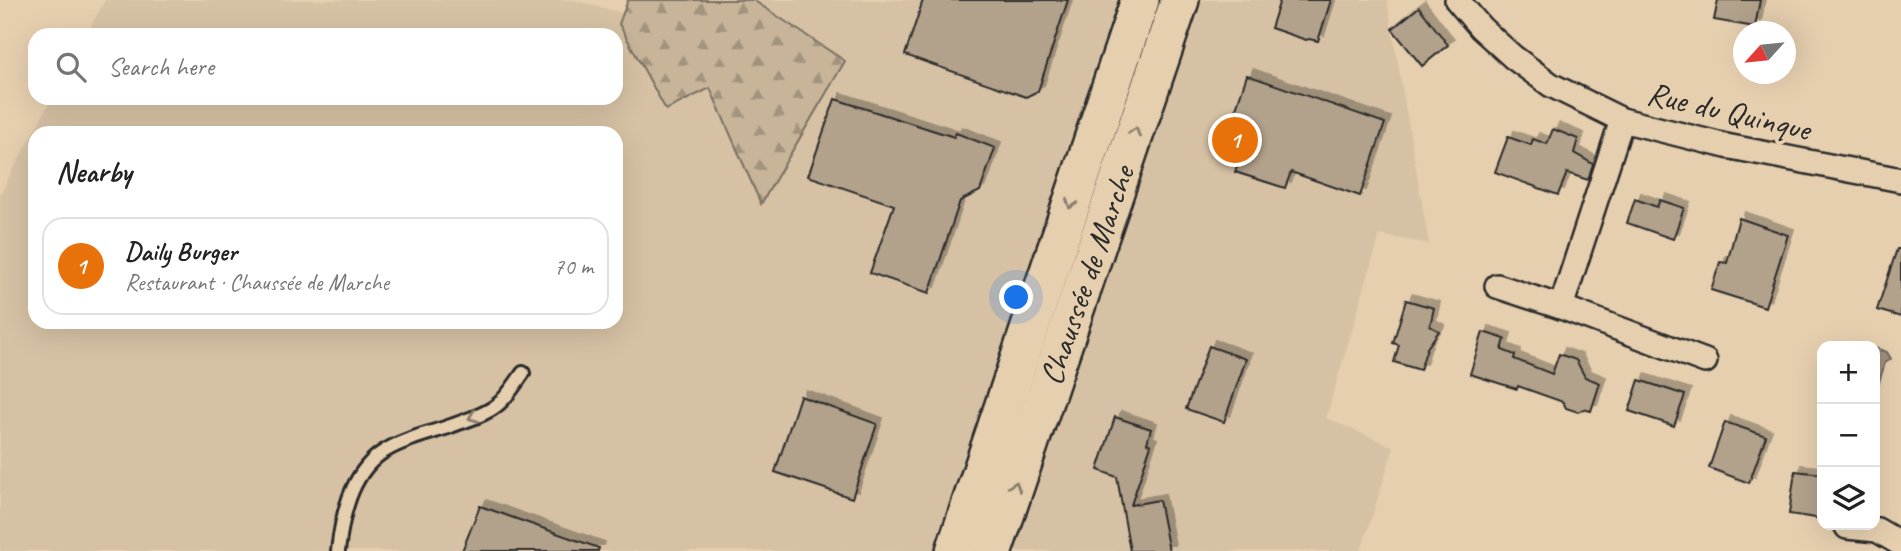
<!DOCTYPE html>
<meta charset="utf-8">
<style>
body{margin:0;font-family:Caveat,sans-serif;background:#f6f6f6;color:#222}
.controls{position:absolute;right:21px;bottom:21px;display:grid;overflow:hidden;border-radius:14px;box-shadow:0 7px 28px #0002}
.controls button{width:63px;height:63px;display:grid;place-items:center;padding:0;border:0;border-bottom:2px solid #e0e0e0;background:#fff;color:#222;font:35px sans-serif}
.compass{position:absolute;left:1733px;top:21px;width:63px;height:63px;border-radius:50%;background:#fff;box-shadow:0 7px 28px #0002;rotate:243deg}
.you{position:absolute;left:1017px;top:298px;width:24px;height:24px;margin:-18px;border:5px solid #fff;border-radius:50%;background:#1a73e8;box-shadow:0 0 0 10px #1a73e833}
.badge{display:grid;place-items:center;width:46px;height:46px;border-radius:50%;background:#d1495b;color:#fff;font-size:23px;font-weight:700}
.pin{position:absolute;translate:-50% -50%;border:4px solid #fff;box-shadow:0 2px 7px #0006}
.list{margin:0;padding:0;list-style:none}
h2{display:flex;justify-content:space-between;align-items:center;height:91px;margin:0;padding:0 28px;font-size:30px}
h2 small{font-size:23px;font-weight:400;color:#767676}
.list li{display:grid;grid-template-columns:46px 1fr auto;gap:21px;align-items:center;box-sizing:border-box;height:98px;margin:0 14px 14px;padding:0 14px;border:2px solid #e0e0e0;border-radius:21px}
.list b{display:block;font-size:26px;white-space:nowrap}
.list p{margin:0;font-size:23px;white-space:nowrap;color:#767676}
.list em{font-size:23px;font-style:normal;color:#767676}
.icon{flex:none;width:38px;height:38px;fill:none;stroke:currentColor;stroke-width:2;stroke-linecap:round;stroke-linejoin:round}
.map{position:relative;flex:none;width:1901px;height:551px;overflow:hidden}
.search{position:absolute;background:#fff;box-shadow:0 7px 28px #0002;left:28px;top:28px;width:595px;height:77px;display:flex;align-items:center;gap:18px;box-sizing:border-box;padding:0 24px;border-radius:21px;color:#767676;font-size:26px}
.panel{position:absolute;background:#fff;box-shadow:0 7px 28px #0002;left:28px;top:126px;width:595px;height:203px;border-radius:21px}
.map>svg:first-child{display:block}
</style>
<div class="map">
<svg width="1901" height="551" viewBox="0 0 1901 551">
<defs>
<pattern id="forest-firs" width="22" height="20" patternUnits="userSpaceOnUse" patternTransform="scale(1.75)"><rect width="22" height="20" fill="#c7b499"/><path d="M5 1l3.5 6h-7zM16 11l3.5 6h-7z" fill="#a2937d"/></pattern>
<pattern id="water-ripples" width="26" height="14" patternUnits="userSpaceOnUse" patternTransform="scale(1.75)"><rect width="26" height="14" fill="#9c8e7a"/><path d="M2 4q2-2 4 0t4 0M15 11q2-2 4 0t4 0" fill="none" stroke="#7f7464"/></pattern>
<filter id="shadow"><feDropShadow dx="6" dy="-6" stdDeviation="0" flood-color="#0004"/></filter>
</defs>
<rect width="100%" height="100%" fill="#e6cfaf"/>
<filter id="ink" filterUnits="userSpaceOnUse"><feTurbulence type="fractalNoise" baseFrequency=".0143" numOctaves="2"/><feDisplacementMap in="SourceGraphic" scale="14" xChannelSelector="R" yChannelSelector="G"/><feConvolveMatrix kernelMatrix="1 2 1 2 8 2 1 2 1" color-interpolation-filters="sRGB"/></filter>
<g filter="url(#ink)">
<path fill="#d6c1a4" fill-rule="evenodd" d="M105,0h468l50,13 130,-13h634l42,244 -49,-9 -54,183 68,29 -33,104h-1361v-357l52,-96h564v-63h-530zM35,133h581v189h-581z"/>
<path fill="url(#forest-firs)" stroke="#797062" stroke-width="2" d="M628,0h125l92,61 -84,143 -51,-116 -44,22 -47,-86z"/>
<path fill="url(#water-ripples)" stroke="#6f665a" stroke-width="2" d="M1875,348l12,4 4,7 -6,4 -6,19 -4,-2z"/>
<g fill="#b2a18b" stroke="#2b2b2b" stroke-width="2" filter="url(#shadow)">
<path d="M923,0h145l-30,91 -12,6 -121,-42z"/>
<path d="M1280,0h51l-13,41 -9,-2 -3,1 -35,-12z"/>
<path d="M1718,0h42l-5,27 -41,-7z"/>
<path d="M1419,7l29,38 -26,21 -30,-37z"/>
<path d="M1247,75l138,48 -25,73 -69,-24 -6,16 -50,-16 6,-18 -18,-6z"/>
<path d="M835,99l119,38 2,-4 39,15 -15,43 -20,10 -31,92 -59,-20 24,-68 -86,-29z"/>
<path d="M1553,129l25,10 -4,14 19,11 -5,16 -21,-7 -9,22 -63,-23 13,-35 23,8 2,-6 14,5z"/>
<path d="M1635,199l22,8 3,-7 24,8 -11,31 -46,-16z"/>
<path d="M1739,218l49,17 -23,72 -54,-17 9,-28 7,1z"/>
<path d="M1897,249h4v68l-24,-7z"/>
<path d="M1406,300l28,8 -4,18 9,5 -12,17 -7,22 -26,-8 5,-17 -6,-2z"/>
<path d="M1483,332l22,7 -3,11 13,5 -1,4 38,15 7,-20 17,6 9,17 15,6 -9,28 -8,-2 -5,3 -12,-4 -3,-6 -45,-16 -1,3 -47,-15z"/>
<path d="M1209,346l37,13 -22,63 -38,-13z"/>
<path d="M1639,380l46,15 -11,31 -45,-15z"/>
<path d="M800,396l77,28 -25,74 -77,-26z"/>
<path d="M1115,417l36,12 -4,14 4,2 -20,60 28,-5 10,51h-39l-13,-74 -19,-7z"/>
<path d="M1725,422l41,14 -17,47 -40,-15z"/>
<path d="M1795,471l27,3v45l-33,-5z"/>
<path d="M480,506l119,42 -1,3h-136z"/>
</g>
<g fill="none" stroke-linecap="round" stroke-linejoin="round">
<g stroke="#2b2b2b" stroke-width="18">
<path id="lane" d="M338,551c4,-34 12,-75 42,-97 20,-14 48,-20 71,-28 15,-6 32,-10 45,-20 11,-8 19,-22 27,-33"/>
</g>
<g stroke="#2b2b2b" stroke-width="28">
<g id="street">
<path d="M1457,0l24,28 32,29 38,28 71,35 104,26 175,34"/>
<path d="M1497,286l64,21 144,54"/>
<path d="M1561,307l61,-187"/>
<path d="M1847,527l30,3 24,14"/>
</g>
</g>
<g stroke="#2b2b2b" stroke-width="42">
<g id="primary">
<path d="M955,551l185,-551"/>
<path d="M993,551l187,-551"/>
</g>
</g>
<use href="#lane" stroke="#e6cfaf" stroke-width="12"/>
<use href="#street" stroke="#e6cfaf" stroke-width="23"/>
<use href="#primary" stroke="#e6cfaf" stroke-width="37"/>
</g>
<defs><path id="oneway-chevron" d="M-2-3.5L2.5 0L-2 3.5" fill="none" stroke-width="1.6" stroke-linecap="round" stroke-linejoin="round" transform="scale(1.75)"/></defs>
<g stroke="#887d6d">
<use href="#oneway-chevron" transform="translate(1135 132) rotate(-71)"/>
<use href="#oneway-chevron" transform="translate(1071 204) rotate(109)"/>
<use href="#oneway-chevron" transform="translate(473 417) rotate(159)"/>
<use href="#oneway-chevron" transform="translate(1015 486) rotate(-71)"/>
</g>
</g>
<g text-anchor="middle" stroke-width="7" stroke-linejoin="round" paint-order="stroke">
<g font-size="33" fill="#2b2b2b" stroke="#e6cfaf">
<text transform="translate(1729 110) rotate(13)" y="12">Rue du Quinque</text>
<text transform="translate(1086 275) rotate(-71)" y="12">Chaussée de Marche</text>
</g>
</g>
</svg>
<div class="controls">
<button>+</button>
<button>−</button>
<button><svg class="icon" aria-label="layers" viewBox="0 0 24 24"><path d="M12 4l9 5-9 5-9-5zM3 14l9 5 9-5"/></svg></button>
</div>
<svg class="compass" viewBox="-18 -18 36 36"><path d="M0-13l5 13h-10z" fill="#e53935"/><path d="M0 13l5-13h-10z" fill="#767676"/></svg>
<div class="you"></div>
<div class="pin badge" style="left:1235px;top:140px;background:#e8710a">1</div>
<div class="search"><svg class="icon" aria-label="search" viewBox="0 0 24 24"><circle cx="10" cy="10" r="6"/><path d="M15 15l6 6"/></svg>Search here</div>
<section class="panel">
<h2>Nearby<small></small></h2>
<ul class="list">
<li><span class="badge" style="background:#e8710a">1</span><div><b>Daily Burger</b><p>Restaurant · Chaussée de Marche</p></div><em>70 m</em></li>
</ul>
</section>
</div>
